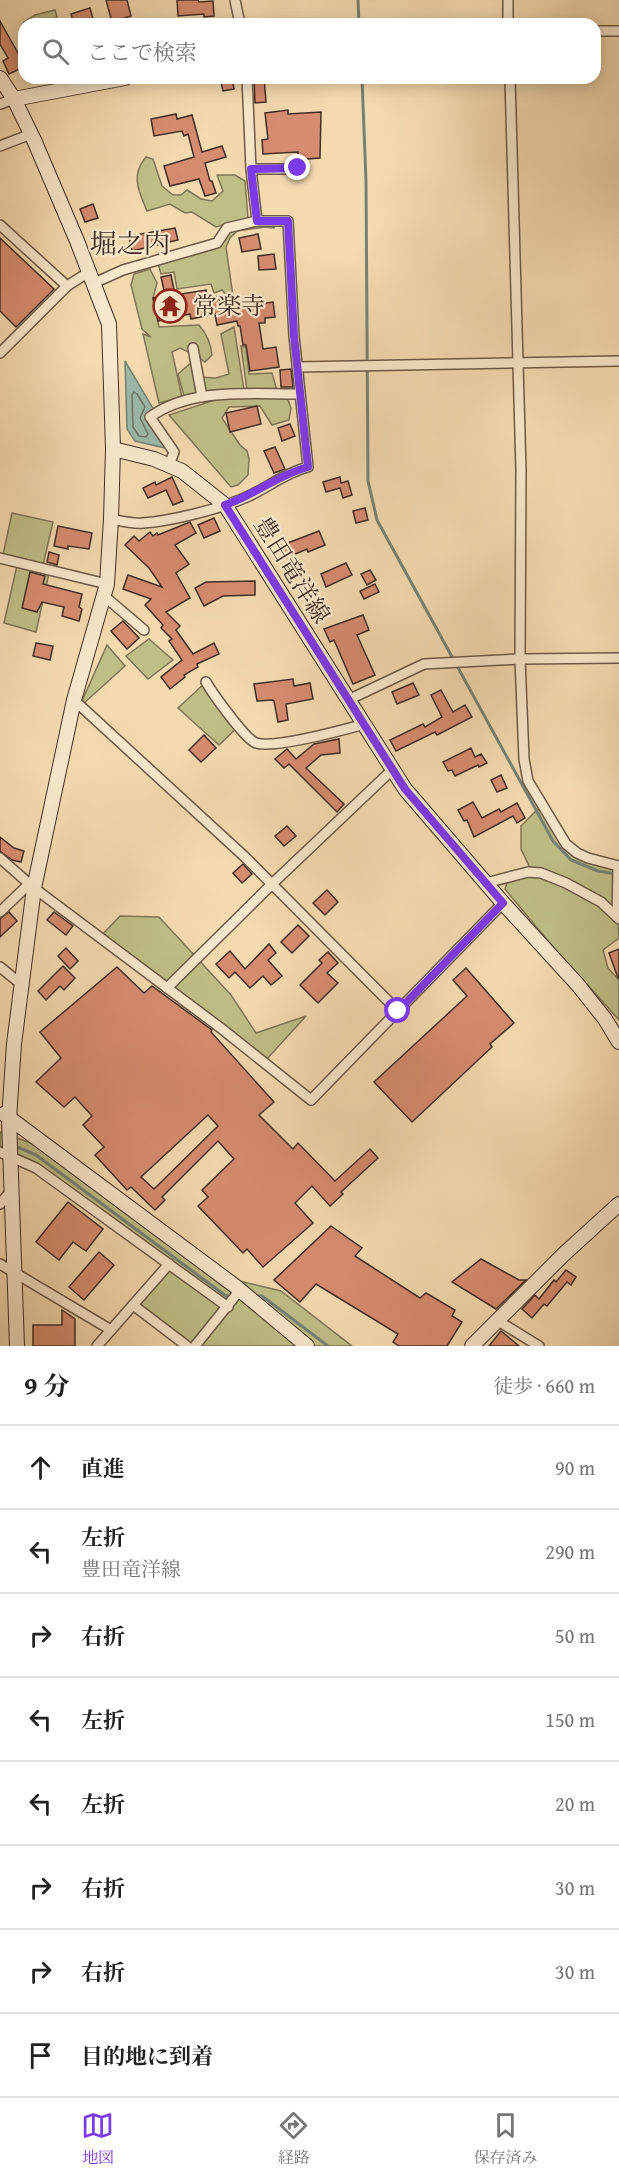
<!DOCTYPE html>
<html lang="ja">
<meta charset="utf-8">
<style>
body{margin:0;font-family:"Gentium Book Plus","Noto Serif JP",serif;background:#f2f2f2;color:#222}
.stop{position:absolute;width:18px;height:18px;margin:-14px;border:4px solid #7c3aed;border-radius:50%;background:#fff}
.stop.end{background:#7c3aed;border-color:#fff;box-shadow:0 2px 6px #0008}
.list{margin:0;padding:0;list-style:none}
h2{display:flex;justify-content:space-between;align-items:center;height:78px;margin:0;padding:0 24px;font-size:26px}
h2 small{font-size:20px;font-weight:400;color:#767676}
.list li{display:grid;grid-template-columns:39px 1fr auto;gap:18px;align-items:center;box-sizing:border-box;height:84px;padding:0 24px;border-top:2px solid #e0e0e0}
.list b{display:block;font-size:22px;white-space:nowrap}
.list p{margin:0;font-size:20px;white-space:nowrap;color:#767676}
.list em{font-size:20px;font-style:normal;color:#767676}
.icon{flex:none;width:33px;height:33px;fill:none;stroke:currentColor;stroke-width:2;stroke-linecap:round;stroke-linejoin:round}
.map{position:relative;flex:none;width:619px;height:1346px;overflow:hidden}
.search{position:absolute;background:#fff;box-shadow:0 3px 15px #0003;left:18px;right:18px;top:18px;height:66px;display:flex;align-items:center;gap:15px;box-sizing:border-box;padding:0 21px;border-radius:18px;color:#767676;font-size:22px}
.sheet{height:750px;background:#fff}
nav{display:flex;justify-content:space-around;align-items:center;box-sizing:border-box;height:84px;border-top:2px solid #e0e0e0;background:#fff;font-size:16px;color:#767676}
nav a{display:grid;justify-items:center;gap:3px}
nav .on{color:#7c3aed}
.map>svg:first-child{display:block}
</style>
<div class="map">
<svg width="619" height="1346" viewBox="0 0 619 1346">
<rect width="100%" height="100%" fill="#f4daaf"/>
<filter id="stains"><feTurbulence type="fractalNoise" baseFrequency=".00333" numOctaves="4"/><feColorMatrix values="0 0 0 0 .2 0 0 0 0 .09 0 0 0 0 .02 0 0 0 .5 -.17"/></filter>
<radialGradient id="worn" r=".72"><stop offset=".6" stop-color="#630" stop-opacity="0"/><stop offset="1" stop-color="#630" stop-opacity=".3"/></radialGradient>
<g fill="#c0be87" stroke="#807655" stroke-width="1.5">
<path d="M55,10l2,7 -11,7h-22v16l-2,-7 2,-11 11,-7z"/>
<path d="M146,157l7,2 9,27 11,9h8l6,-5 14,9 11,2 11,-10 -6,-16h18l10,6 3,37 -32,9 -24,-15 -7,1 -15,-9 -23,7c-8,-19 -17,-36 -1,-54z"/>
<path d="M275,223l-1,5 -9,-1 -28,4 -7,7 -4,9 7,49 -5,1 -6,-7 -8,3 -3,-9 -34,5 -3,-17 -13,2 -3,-11 55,-15 14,-20z"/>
<path d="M150,269l7,14 -4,15 6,29 40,-2c7,8 12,19 13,30l-7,7 -8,-6 -17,-8 -8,4 10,45 -23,6 -16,-69 8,3 -9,-8 -11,-44 3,-11z"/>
<path d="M234,327l10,63 -60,6 -6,-22 14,-12 6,15 18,1 13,-4 -8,-40z"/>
<path d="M241,346l5,1 3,27 23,-1 4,14 -3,4 -26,-1z"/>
<path d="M233,394l54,3 4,11 -2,12 -17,5 -12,-19 -31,1 -7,11 18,27 7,6 2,7 -1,17 -10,10 -7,2 -62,-72z"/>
<path d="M12,513l41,9 -10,43 7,4 -14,63 -32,-9 14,-62 -15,-6z"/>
<path d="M149,639l24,21 -25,19 -22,-23z"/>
<path d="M107,645l18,21 -42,38 -1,-3z"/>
<path d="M206,682l33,44 -20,19 -41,-37z"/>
<path d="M541,806l34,45 39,14 5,73 -16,12 5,18 11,12v40l-32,-36 -22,-13 -12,-24 -48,-58 4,-12 23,-5 -11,-23v-23z"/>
<path d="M120,916l39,1 72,78 25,38 50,-17 -40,44 -166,-123z"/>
<path d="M0,1132l31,11 192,134 58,14 71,55h-160l-52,-42 30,-35 -134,-101 -36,-16z"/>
</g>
<path fill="#9cbaac" stroke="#778275" stroke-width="1.5" d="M125,361l29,49 -8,7 19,31 -30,-7 -8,-12z"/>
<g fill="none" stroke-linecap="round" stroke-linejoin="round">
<path stroke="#6e7468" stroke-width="1.5" d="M134,392l3,2 8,13 -5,11 8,16 -2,3 -7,-1 -6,-9 -1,-32z"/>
<g stroke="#778275" stroke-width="3">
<path d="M358,0l1,24"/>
<path d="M362,78l4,103 2,300 9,39 176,321 18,19 27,11 19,3"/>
<path d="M15,1146l21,9 190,141h7"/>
<path d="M255,1296h7l66,50"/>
</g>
</g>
<g fill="#d68c6f" stroke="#402e23" stroke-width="1.5" fill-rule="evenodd">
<path d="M106,0h21l4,16 -19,6z"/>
<path d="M177,0h21l1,2 14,-1 1,15 -10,1v-3l-26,2z"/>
<path d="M90,8l4,15 -20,1 -3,-10z"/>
<path d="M0,21l18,32 3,-1 3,7v8l-15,7 -6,-13 5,-3 -8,-14z"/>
<path d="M220,78h12l2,11 -11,2z"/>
<path d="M254,78h10l2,24 -11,1z"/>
<path d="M288,110v4l33,-2 -1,46 -13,1v4l-5,1 -4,-2v-10l-35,2 -1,-14 6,-1 -3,-26z"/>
<path d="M176,114l1,5 15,-4 10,37 20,-6 4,11 -21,6 5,18h2l4,12 -11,3 -6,-17 -29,7 -6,-20 30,-9 -6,-23 -4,2 -2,-5 -28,5 -3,-17z"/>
<path d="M93,204l5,14 -13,4 -5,-13z"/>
<path d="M175,228l3,12 -46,11 -3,-15z"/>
<path d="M258,234l3,15 -19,3 -3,-14z"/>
<path d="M0,238l54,51 -38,38 -16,-16z"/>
<path d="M274,254l2,15 -17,1 -1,-14z"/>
<path d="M171,275l4,20 31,-5 1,8 12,-2 2,13 52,-7 2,15 -10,1v5h-6l4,26 13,-2 3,20 -29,4 -4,-26h-3l-3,-19h-2l-1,-5 -20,4 -2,-11 -24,5 -1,-5 -32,7 -5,-23 12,-3 -4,-18z"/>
<path d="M291,369l2,18h-12l-1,-17z"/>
<path d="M257,406l4,18 -31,8 -4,-19z"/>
<path d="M290,424l5,12 -13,5 -4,-13z"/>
<path d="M275,447l10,22 -11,4 -10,-22z"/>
<path d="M172,477l11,24 -10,4 -7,-15 -18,8 -5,-10 12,-6 1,3z"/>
<path d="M340,477l1,6 7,-2 4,14 -9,3 -3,-10 -14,4 -3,-10z"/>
<path d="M365,508l3,12 -12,3 -3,-12z"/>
<path d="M214,518l6,13 -16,7 -6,-13z"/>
<path d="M190,522l6,11 -21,12 14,19 -13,9 14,25 -24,14 14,14 -4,4 17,24 21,-11 5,11 -22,10 1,3 -14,8 1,2 -15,12 -9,-12 21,-17 -13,-19 3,-2 -11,-11 2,-3 -18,-20 6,-6 -28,-10 5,-14 34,12 -13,-19 -24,-23 9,-9 5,5 11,-9 3,4 4,-3 1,2z"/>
<path d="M58,526l34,7 -3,16 -21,-3v3l-14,-3z"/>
<path d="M319,531l6,14 -17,7 -1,-3 -21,9 -6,-12z"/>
<path d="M49,552l10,3 -2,10 -10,-3z"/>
<path d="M346,563l6,12 -26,12 -5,-13z"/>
<path d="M370,570l6,10 -9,5 -6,-11z"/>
<path d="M30,572l15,4 -2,8 39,10 -3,13 3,2 -3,12 -17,-5 2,-9 -22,-5 -5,10 -15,-4z"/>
<path d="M255,581v14l-32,1 -19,10 -9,-18 11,-6z"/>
<path d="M375,584l4,8 -15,7 -4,-8z"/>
<path d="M363,615l6,15 -12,5 18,40 -22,9 -19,-44 -4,2 -6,-13z"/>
<path d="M123,621l16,17 -12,11 -16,-18z"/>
<path d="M36,643l17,3 -3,14 -17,-4z"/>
<path d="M293,679l1,7 16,-3 3,16 -27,5 2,16 -10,2 -4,-21 -1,-1 -16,1 -3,-17z"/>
<path d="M413,683l6,12 -22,9 -5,-12z"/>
<path d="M441,690l12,22 12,-7 7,12 -35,18 -2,-3 -39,19 -6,-11 33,-16 2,3 17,-10 -11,-22z"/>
<path d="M204,735l12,13 -15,14 -12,-12z"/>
<path d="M339,739l1,14 -19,2 -15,13 38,36 -7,8 -48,-48 -5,4 -9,-9 12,-10 9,10 18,-15z"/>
<path d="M471,748l4,9 6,-3 6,9 -8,4 -1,-2 -23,11 -3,-6 -4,1 -5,-9z"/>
<path d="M501,775l6,13 -10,4 -6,-12z"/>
<path d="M473,802l9,16 17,-9 2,3 16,-9 8,15 -8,5 -4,-7 -39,21 -7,-17 -3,1 -6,-11z"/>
<path d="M287,826l9,10 -12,10 -9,-10z"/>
<path d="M0,837l14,11 10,3 -3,11 -9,-2 -12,-9z"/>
<path d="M243,864l9,10 -10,9 -9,-10z"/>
<path d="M327,890l11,12 -13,13 -12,-12z"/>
<path d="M9,912l8,9 -17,16v-18z"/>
<path d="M54,912l19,14 -7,9 -19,-15z"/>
<path d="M298,925l11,11 -17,17 -11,-11z"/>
<path d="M269,944l7,9 -8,7 14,16 -11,9 -8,-9 -13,12 -15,-16 -6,6 -13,-14 14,-13 15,18z"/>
<path d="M66,948l12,13 -8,8 -12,-13z"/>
<path d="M619,949v29h-1l-9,-25z"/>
<path d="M328,952l10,11 -11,10 11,10 -20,20 -18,-18 22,-22 -3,-3z"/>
<path d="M63,966l12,12 -11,12 -4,-4 -14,14 -8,-9z"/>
<path d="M117,967l27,26 8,-7 60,44 -1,2 63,70 -15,13 34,34 5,-6 37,38 35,-32 8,9 -37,34 2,2 -13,12 -18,-20 -17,17 18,20 -50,44 -16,-18 -4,4 -45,-47 10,-9 -6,-7 32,-31 -16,-18 -56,56 3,3 -10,10 -24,-23 -4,3 -32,-35 9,-8 -21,-22 9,-9 -17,-19 -11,10 -28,-25 25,-24 -21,-26zM208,1115l10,11 -64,63 -13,-12z"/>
<path d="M466,968l48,55 -24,21 2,3 -80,75 -38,-40 93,-86 -14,-16z"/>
<path d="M68,1202l35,27 -17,22 -13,-9 -14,18 -23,-18z"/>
<path d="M331,1226l31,22 -7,8 65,42 6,-5 29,17 -3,6 10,6 -15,24h-48l-6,-4 5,-8 -82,-50 -16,18 -26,-22z"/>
<path d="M99,1252l15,13 -30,35 -15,-13z"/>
<path d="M481,1259l38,21h7l-30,29 -44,-27z"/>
<path d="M566,1270l10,7 -5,8 -4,-3 -20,24 -3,-2 -12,14 -10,-9 13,-14 4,4 15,-19 2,2z"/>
<path d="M62,1310l13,9v27h-42v-21h29z"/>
<path d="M501,1331l18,15h-30z"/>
</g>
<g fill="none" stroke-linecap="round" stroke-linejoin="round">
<g stroke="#6d5946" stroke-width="12">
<g id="street">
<path d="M235,0l5,24"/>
<path d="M508,0v24"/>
<path d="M595,31h24"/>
<path d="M247,78l4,91 6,52"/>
<path d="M510,78l11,392 -1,189 4,100 4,22 38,63 11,9 11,5 30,8 -1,51"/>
<path d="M0,104l14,-5"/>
<path d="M0,146l31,-12"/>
<path d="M251,169h47"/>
<path d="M0,225l67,61"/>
<path d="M94,283l29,-13 94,-27 10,-15 30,-7h31l6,115 14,131c-24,6 -43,23 -66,32 -27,11 -71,22 -99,24 -10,1 -22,-2 -32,-4"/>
<path d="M193,348l9,49"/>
<path d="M0,353l67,-67 22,-14"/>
<path d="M297,367l322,-6"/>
<path d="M169,465l5,-13 -24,-35c41,-30 102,-23 150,-23"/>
<path d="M0,558l107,26"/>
<path d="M103,595l41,35"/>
<path d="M206,682c7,12 39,57 50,61 18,6 87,-13 109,-19"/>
<path d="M74,700l171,157 153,154"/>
<path d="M348,700l76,-36 96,-5 99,-1"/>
<path d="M0,858l34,30 188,141 89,71 192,-197"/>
<path d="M486,883l42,-11 13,1 25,10 35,19 18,17"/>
<path d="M0,912l29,-28"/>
<path d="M0,967l21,17"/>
<path d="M167,988l105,-104 120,-114"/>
<path d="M0,1152l36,16 192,139"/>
<path d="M0,1204l12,-14"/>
<path d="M0,1264l111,66"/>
<path d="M133,1305l54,41"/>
<path d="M498,1321l41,25"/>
<path d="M97,1346l72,-82"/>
<path d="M195,1346l45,-56"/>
</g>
</g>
<g stroke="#402e23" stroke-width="16">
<g id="secondary">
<path d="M0,78l14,21 20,41 43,101 32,83 4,125 41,10 28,12 43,34 180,284 98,114 75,82 27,34 14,23"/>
<path d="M14,99l111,-21"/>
<path d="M4,1114l231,172 72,60"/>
<path d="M17,1346l-8,-227 5,-75 20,-156 40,-188 33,-116 4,-65 2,-70"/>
<path d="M472,1346l91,-91 56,-51"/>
</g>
</g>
<use href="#street" stroke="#f8e7cb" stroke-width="9"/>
<use href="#secondary" stroke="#f8e7cb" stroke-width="14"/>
</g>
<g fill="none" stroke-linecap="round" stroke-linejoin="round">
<path stroke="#7c3aed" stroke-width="8" d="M298,168l-47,1 6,52h31l6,115 14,131c-30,8 -54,28 -83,38l180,284 98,114 -105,108"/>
</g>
<defs>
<g id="temple-ring" transform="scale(1.725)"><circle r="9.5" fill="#f8e7cb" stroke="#8f2418" stroke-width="1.5"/><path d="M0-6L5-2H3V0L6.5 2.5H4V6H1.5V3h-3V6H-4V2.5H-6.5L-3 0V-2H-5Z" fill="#8f2418"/></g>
</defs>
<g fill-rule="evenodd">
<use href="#temple-ring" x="170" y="306"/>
</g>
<g text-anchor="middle" stroke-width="4.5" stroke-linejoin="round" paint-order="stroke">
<g font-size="24" fill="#402e23" stroke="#f8e7cb" text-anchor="start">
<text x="193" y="314">常楽寺</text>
</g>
<g font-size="24" fill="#402e23" stroke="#f8e7cb">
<text transform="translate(292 570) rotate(58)" y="8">豊田竜洋線</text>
</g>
<g font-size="27" fill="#402e23" stroke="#f8e7cb">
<text x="130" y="253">堀之内</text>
</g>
</g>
<rect width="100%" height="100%" filter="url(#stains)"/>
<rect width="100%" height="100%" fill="url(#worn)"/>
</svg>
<div class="stop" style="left:398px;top:1011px"></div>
<div class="stop end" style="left:298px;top:168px"></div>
<div class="search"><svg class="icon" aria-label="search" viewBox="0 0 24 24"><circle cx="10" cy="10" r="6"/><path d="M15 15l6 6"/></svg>ここで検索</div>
</div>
<section class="sheet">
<h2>9 分<small>徒歩 · 660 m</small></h2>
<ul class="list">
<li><svg class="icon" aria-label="ahead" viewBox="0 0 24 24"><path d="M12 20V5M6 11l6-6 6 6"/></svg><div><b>直進</b></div><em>90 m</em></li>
<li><svg class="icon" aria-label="left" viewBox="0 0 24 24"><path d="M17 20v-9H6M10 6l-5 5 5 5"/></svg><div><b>左折</b><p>豊田竜洋線</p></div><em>290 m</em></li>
<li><svg class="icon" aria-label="right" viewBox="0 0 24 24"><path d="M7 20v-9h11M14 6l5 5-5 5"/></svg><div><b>右折</b></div><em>50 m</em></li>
<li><svg class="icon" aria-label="left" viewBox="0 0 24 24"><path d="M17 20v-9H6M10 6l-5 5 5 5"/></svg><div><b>左折</b></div><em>150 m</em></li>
<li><svg class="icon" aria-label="left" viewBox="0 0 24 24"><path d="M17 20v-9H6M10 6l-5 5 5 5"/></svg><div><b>左折</b></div><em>20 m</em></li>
<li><svg class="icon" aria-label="right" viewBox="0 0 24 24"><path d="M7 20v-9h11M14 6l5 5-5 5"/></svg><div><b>右折</b></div><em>30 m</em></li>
<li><svg class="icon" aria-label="right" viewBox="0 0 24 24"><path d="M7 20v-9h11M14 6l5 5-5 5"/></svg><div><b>右折</b></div><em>30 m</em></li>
<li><svg class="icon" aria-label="arrive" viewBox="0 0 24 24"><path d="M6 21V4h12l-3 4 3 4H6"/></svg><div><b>目的地に到着</b></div></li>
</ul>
</section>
<nav>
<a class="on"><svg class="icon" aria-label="map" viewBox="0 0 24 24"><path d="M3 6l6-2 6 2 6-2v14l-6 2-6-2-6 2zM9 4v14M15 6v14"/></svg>地図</a>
<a><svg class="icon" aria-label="directions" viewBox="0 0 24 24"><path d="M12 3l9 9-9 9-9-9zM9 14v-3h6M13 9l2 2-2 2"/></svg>経路</a>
<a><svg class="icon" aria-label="saved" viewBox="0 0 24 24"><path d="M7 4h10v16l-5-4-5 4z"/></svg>保存済み</a>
</nav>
